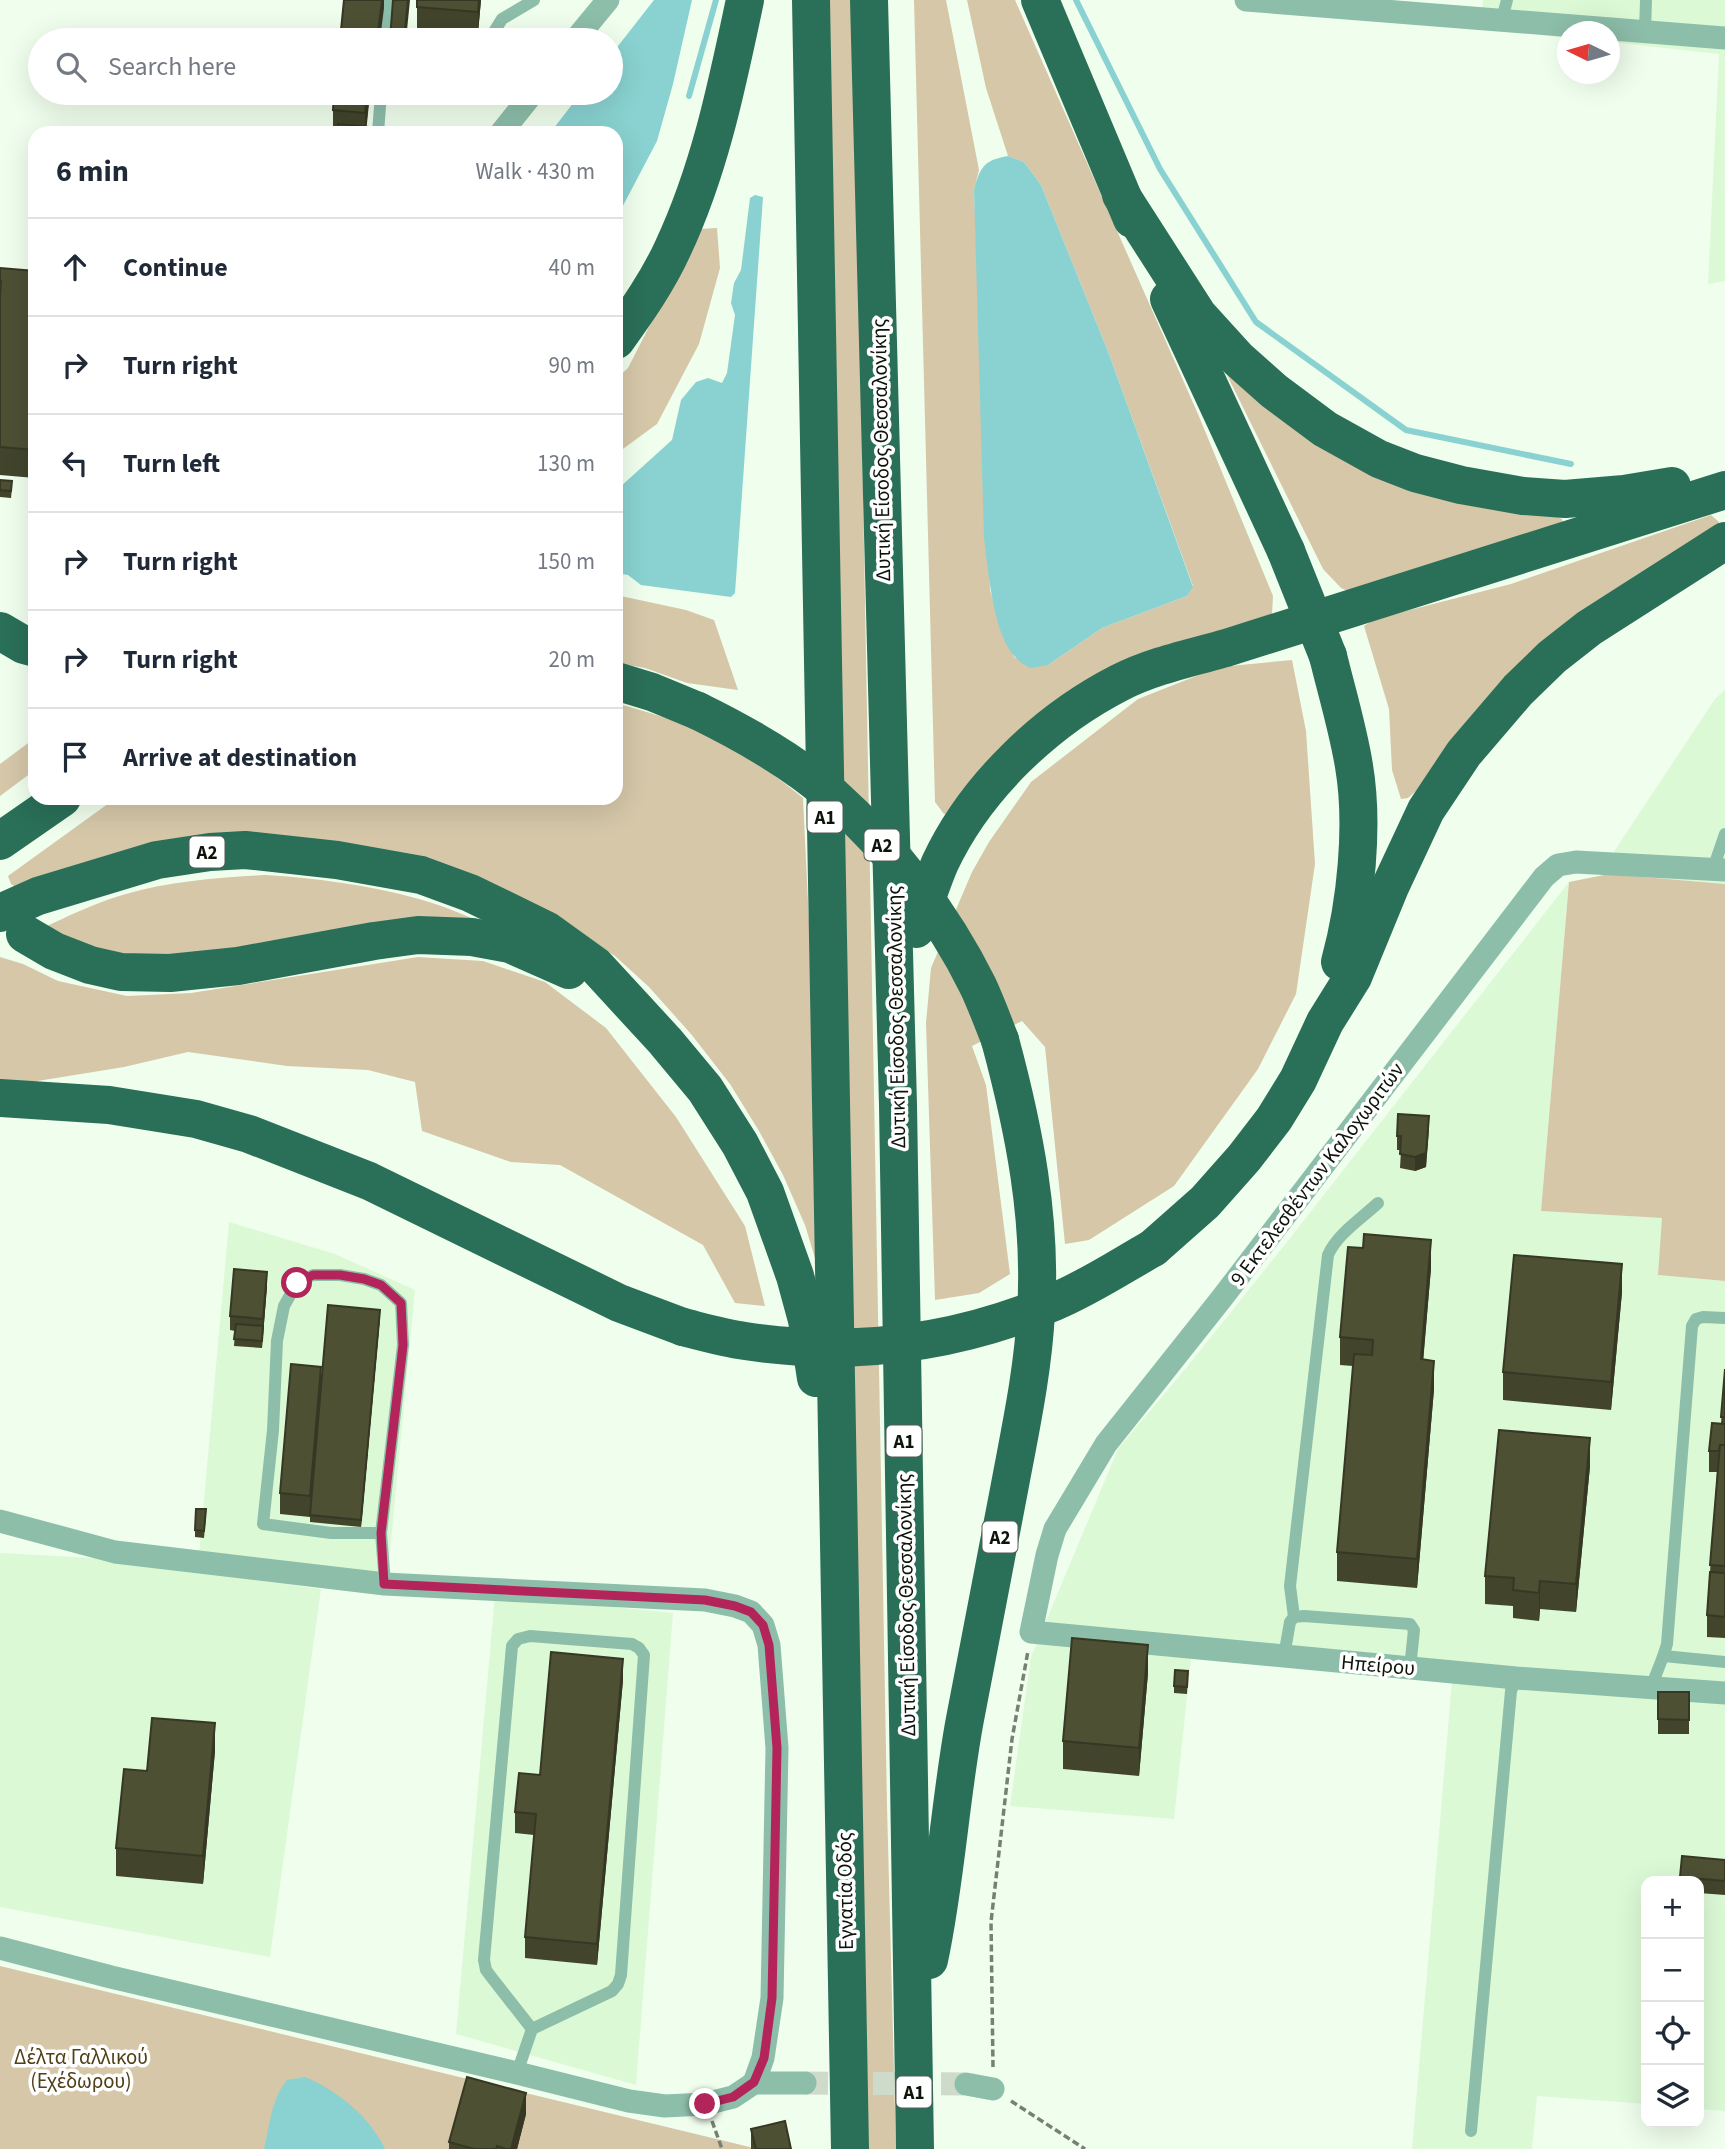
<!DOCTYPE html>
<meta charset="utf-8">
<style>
body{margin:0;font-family:"Source Sans 3",sans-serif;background:#f2f2f3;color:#1f2937}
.controls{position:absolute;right:21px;bottom:21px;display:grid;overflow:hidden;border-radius:14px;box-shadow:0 7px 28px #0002}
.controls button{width:63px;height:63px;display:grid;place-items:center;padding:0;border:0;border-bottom:2px solid #e0e1e3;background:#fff;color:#1f2937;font:35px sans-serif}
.compass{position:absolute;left:1557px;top:21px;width:63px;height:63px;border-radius:50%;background:#fff;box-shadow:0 7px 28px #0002;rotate:275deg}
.stop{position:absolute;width:21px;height:21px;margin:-16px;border:5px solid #b3255a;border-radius:50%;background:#fff}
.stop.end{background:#b3255a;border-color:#fff;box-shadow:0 2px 7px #0008}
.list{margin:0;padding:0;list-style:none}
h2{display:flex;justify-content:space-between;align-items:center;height:91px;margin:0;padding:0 28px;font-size:30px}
h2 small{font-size:23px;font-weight:400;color:#747a83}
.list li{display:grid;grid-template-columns:46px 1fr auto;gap:21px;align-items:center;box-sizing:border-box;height:98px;padding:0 28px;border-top:2px solid #e0e1e3}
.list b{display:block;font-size:26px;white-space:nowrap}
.list em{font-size:23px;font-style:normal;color:#747a83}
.icon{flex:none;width:38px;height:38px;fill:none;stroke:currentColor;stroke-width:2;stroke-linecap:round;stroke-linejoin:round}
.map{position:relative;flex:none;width:1725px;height:2149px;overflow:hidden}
.search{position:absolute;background:#fff;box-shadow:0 7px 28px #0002;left:28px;top:28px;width:595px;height:77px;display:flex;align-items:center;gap:18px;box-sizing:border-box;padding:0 24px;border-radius:38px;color:#747a83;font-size:26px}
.panel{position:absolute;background:#fff;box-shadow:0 7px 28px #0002;left:28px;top:126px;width:595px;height:679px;border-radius:21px}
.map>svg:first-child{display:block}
</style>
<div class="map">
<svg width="1725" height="2149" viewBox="0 0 1725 2149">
<rect width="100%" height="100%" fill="#f0feed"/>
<g fill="#dcf9d6">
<path d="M1483,0h242v281l-17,3 11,-230 -109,-12v-10h-42l-1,6 -86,-10z"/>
<path d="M1725,690v194l-116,-10 6,-24 100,-151z"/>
<path d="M1569,882l-28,329 122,7 -5,57 67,6v830l-26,-2v-228h-53v223l-109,-8 -5,53h-120l40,-468 -261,-22 -17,160 -164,-13 21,-149 87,-208 68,-81 97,-121z"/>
<path d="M229,1222l106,32 80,36 -27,283 -189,-18z"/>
<path d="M0,1553l94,5 227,31 -51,368 -270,-50z"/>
<path d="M495,1595l178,18 -37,472 -180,-51z"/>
</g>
<g fill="#d5c7a8">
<path d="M826,0h28l33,1806 9,343h-32z"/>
<path d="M914,0h32l33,170 -5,20 16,400 14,49 11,19 33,7 54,-37 85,-32 6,-10 -84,-232 -68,-169 -17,-23 -16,-6 -22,-68 -19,-88h48l183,414 75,182 -1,18 -152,55 -165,146 -11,-1 -9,-12z"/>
<path d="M717,228l3,40 -21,76 -42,80 -41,30v-75l12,-11 71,-139z"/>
<path d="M1227,375l82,58 247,83 6,3 2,7 -209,68 -14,-6 -18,-19z"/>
<path d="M1711,515l8,7 -4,10 -307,266 -7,1 -9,-29 -3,-61 -25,-83 11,-7 136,-35z"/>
<path d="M616,595l70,15 28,10 24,70 -51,-7 -42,-15 -29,-5z"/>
<path d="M1292,660l14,71 9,133 -19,130 -38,75 -84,117 -85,54 -24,4 -20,-197 -23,-26 -50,25 14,39 24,189 -31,19 -44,7 -9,-277 5,-55 41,-96 17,-30 42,-60 107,-83 81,-32z"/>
<path d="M616,703c24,7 49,14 72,23 41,17 81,44 115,72l24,500 -22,-73 -22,-50 -24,-44 -29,-47 -39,-50 -42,-47 -34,-31 -47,-31 -221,-80 -329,44 -7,-5 -3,-8 108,-78h500z"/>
<path d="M35,738v32l-35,26v-32z"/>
<path d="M1609,874l116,10v397l-67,-6 4,-57 -121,-7 28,-329z"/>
<path d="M265,875c52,3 103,10 154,24 29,8 57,21 85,32l-368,33 -95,-35c27,-13 56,-27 85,-35 45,-13 92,-16 139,-19z"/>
<path d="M0,957l23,7 35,17 69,15 64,-3 227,-36 65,4 62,21 61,46 70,89 69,109 20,80 -30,-3 -32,-58 -143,-80 -49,-3 -89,-31 -7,-49 -47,-12 -81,-4 -99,-14 -64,15 -105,17h-19z"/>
<path d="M0,1966l758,183h-758z"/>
</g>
<g fill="#89d2d1">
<path d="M654,0h38l-19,84 -16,57 -41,78v-86h-66l31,-40h30v-38z"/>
<path d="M1008,156l16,6 17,23 68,169 84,233 -6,9 -85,32 -54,37 -18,3c-5,-3 -11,-6 -14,-10 -23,-22 -28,-89 -32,-121l-10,-347c6,-23 10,-30 34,-34z"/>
<path d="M755,195l8,2 -28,396 -4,4 -90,-12 -13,-10 -12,-2v-85l4,-1 52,-47 9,-40 15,-18 12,-4 14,5 5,-10 8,-58 -4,-12 3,-20 7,-13 9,-72z"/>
<path d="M305,2077c33,14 65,40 80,72h-121c6,-24 7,-49 23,-69z"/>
</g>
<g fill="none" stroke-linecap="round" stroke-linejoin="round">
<g stroke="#89d2d1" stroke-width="6">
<path d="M1076,0l84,169 96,153 150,108 165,34"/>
<path d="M689,96l27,-96"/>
</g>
<path stroke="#cedbcb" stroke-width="23" stroke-dasharray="23 11" stroke-linecap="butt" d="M805,2083l161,1"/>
<g stroke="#768173" stroke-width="3.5" stroke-dasharray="7 3.5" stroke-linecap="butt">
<path d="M993,2067l-2,-145 21,-183 16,-88"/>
<path d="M1011,2101l74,48"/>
<path d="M712,2121l10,28"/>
</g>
<g stroke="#8dbeaa" stroke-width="12">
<path d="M1502,19l5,-19"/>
<path d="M1645,31l1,-31"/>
<path d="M385,40l4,-40"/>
<path d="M489,40l13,-21 32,-19"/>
<path d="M378,133l3,-40"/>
<path d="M1713,869l12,-35"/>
<path d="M381,1533l22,-188 -2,-42 -20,-18 -17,-6 -24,-4h-27l-16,8 -13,23 -7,35 -4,89 -10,94 68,9h50l4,51"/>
<path d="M1294,1617l-4,-31 38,-331c9,-21 34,-37 50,-52"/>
<path d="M1284,1656l6,-34 4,-5 10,-1 106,8 4,6 -4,38"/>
<path d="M1664,1656l61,6"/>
<path d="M1651,1688c5,-15 12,-29 16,-44l25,-318 4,-7 7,-2 22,1"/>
<path d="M517,2073l15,-44 80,-38 6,-7 3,-9 23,-320 -5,-7 -7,-4 -102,-8 -12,3 -6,7 -28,314 2,10 6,8 40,51"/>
<path d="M1471,2131l40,-440 5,-13"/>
</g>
<g stroke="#8dbeaa" stroke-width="23">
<path d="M1246,0l479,38"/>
<path d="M575,40l33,-40"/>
<path d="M501,133l32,-40"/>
<path d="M1725,870l-149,-8 -18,3 -14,12 -322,421 -116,146 -51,85 -8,26 -16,77 485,46 209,15"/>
<path d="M0,1521l115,31 270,32 320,16 30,6 16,6 12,13 6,20 8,103 -5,250 -9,60 -9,25"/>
<path d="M0,1948l111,29 406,96 112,28 36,5 40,-2 28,-7 21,-14h51"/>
<path d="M966,2084l27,5"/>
</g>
<g stroke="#2a6f58" stroke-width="38">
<path d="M811,0l39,2149"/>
<path d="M869,0l29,1105 17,1044"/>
<path d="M1040,0l92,219"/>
<path d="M1121,195l77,120 40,44 36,32 51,38 54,30 36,14 46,12 62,11 42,3 59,-5 48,-8"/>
<path d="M1169,299l117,252"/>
<path d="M616,340c21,-29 42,-59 57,-92 37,-79 54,-163 72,-248"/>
<path d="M0,631l24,14 11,3"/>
<path d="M1328,656c9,37 20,73 26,110 10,59 2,138 -14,196"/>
<path d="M616,681l36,11 46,19"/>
<path d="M0,841l62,-43"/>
<path d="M0,913l38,-17 119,-36 53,-8 35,-2 92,10 84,15 49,18 76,37 50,36 69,75 40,48 35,55 25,48 30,84 12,44 9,58"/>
<path d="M916,929c8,-22 15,-45 24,-66 35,-75 105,-142 179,-180 33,-17 71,-25 107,-35l499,-158"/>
<path d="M25,934l29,17 36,14 31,7 49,1 68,-7 136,-25 44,-6 54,2 38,7 59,26"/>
<path d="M0,1098l109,7 87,14 53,15 120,47 250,122 64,24"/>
<path d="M1153,1248l52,-46 39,-44 30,-39 24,-39 27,-58 28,-45 37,-90 36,-77 38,-57 54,-63 34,-33 37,-29 136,-87"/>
<path d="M929,1960c17,-79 21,-161 36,-241 15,-76 29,-153 44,-229 11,-59 24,-118 27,-178 6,-93 -12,-183 -36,-272"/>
</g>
<g stroke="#2a6f58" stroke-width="38">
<path d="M1286,551l42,105"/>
<path d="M698,711c47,23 95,50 135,85 59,53 110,119 145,190 8,17 15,36 22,54"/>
<path d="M683,1327c20,5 41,11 62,14 107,16 210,3 309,-39 34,-14 67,-36 99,-54"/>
</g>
</g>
<g fill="#42452c">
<path d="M417,0h64l-3,33 -61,-5z"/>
<path d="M35,51h5v18l-5,-1z"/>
<path d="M370,93l-4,34 2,6h-35v-23z"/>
<path d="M387,93h13l-1,3 -12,-1z"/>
<path d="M0,268l35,3v207l-35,-3z"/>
<path d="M0,480l12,8 -1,10 -11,-1z"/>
<path d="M1429,1130l-3,37 -11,4 -15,-3 1,-18h-4v-14z"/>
<path d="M1431,1268l-8,92 11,29 -17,199 -80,-7v-29l16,-186 -13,-1v-28z"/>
<path d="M267,1286l-5,62 -28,-2 1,-15 -5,-1v-14z"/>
<path d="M1622,1292l-11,118 -108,-10v-28z"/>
<path d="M380,1317l-19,210 -51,-5v-5l-30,-3v-21l41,-113z"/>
<path d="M1725,1369v269l-18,-1v-22l10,-143h-8v-21l12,-28z"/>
<path d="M1590,1466l-14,146 -36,-3 -1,12 -26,-3v-12l-28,-2v-28z"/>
<path d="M206,1516l-2,22 -9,-1v-7z"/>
<path d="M1148,1673l-9,103 -76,-7v-28z"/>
<path d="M1188,1678l-1,16 -13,-1v-7z"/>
<path d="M623,1680l-26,285 -72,-7v-21l9,-102 -19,-2v-21l25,-37z"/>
<rect x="1658" y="1692" width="31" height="42"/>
<path d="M215,1751l-12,133 -87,-8v-28l31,-77z"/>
<path d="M1725,1860v35l-26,-2v-12h-19v-4z"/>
<path d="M526,2114l-9,35h-68v-7z"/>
<path d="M751,2129l40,20h-40z"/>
</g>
<g fill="#363824">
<path d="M382,0h2v8l-4,32h-3z"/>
<path d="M408,0h2l-4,40h-2z"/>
<path d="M479,0h2l-3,33v-21z"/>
<path d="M367,93h3l-4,40h-1v-20z"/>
<path d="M1429,1116l-3,51 -11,4v-14z"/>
<path d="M1431,1240v28l-10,119v-28z"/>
<path d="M1622,1264v28l-11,118v-28z"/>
<path d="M267,1272v14l-5,62 1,-29z"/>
<path d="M380,1310v7l-19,210v-7z"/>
<path d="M1434,1361v28l-17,199v-29z"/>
<path d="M321,1367v21l-11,129v-21z"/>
<path d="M1590,1438v28l-14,146v-28z"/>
<path d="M1540,1581v28l-1,12v-28z"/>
<path d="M1148,1645v28l-9,103v-28z"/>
<path d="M623,1659v21l-26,285v-21z"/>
<path d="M215,1723v28l-12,133v-28z"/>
<path d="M526,2093v21l-9,35h-6z"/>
</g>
<g fill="#4d5033" stroke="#363824" stroke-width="2">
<path d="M344,0h38l-5,40h-37z"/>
<path d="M393,0h15l-4,40h-14z"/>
<path d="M417,0h62l-1,12 -61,-5z"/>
<rect x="35" y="51" width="5" height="10"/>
<path d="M334,93h33l-2,20 -32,-3z"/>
<path d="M338,124l30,3v6h-31z"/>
<path d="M0,268l35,3v179l-35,-3v-150l1,-16h-1z"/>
<path d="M0,480l12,1 -1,10 -11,-1z"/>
<path d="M1398,1114l31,2 -3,37 -11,4 -15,-3 1,-18h-4z"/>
<path d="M1364,1234l67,6 -10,119 13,2 -17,198 -80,-7 17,-198 18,1 1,-15 -33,-3 8,-90 15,1z"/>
<path d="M1514,1255l108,9 -11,118 -108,-10z"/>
<path d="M234,1269l33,3 -4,47 -33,-3z"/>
<path d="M328,1305l52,5 -19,210 -51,-5z"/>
<path d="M236,1324l27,2 -1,15 -28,-2z"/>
<path d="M291,1364l30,3 -11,129 -30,-3z"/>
<path d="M1725,1369v48h-4z"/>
<path d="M1712,1423l13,1v21h-5l-1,6h-10z"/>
<path d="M1499,1430l91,8 -14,146 -36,-3 -1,12 -26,-3 1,-12 -29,-2z"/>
<path d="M1720,1445h5v121l-15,-1z"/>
<path d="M196,1509h10l-2,22 -9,-1z"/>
<path d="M1710,1572l15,1v44l-18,-2z"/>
<path d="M1072,1638l76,7 -9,103 -76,-7z"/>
<path d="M551,1652l72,7 -26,285 -72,-7 11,-123 -21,-2 4,-39 21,2z"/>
<path d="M1175,1670l13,1 -1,16 -13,-1z"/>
<path d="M1658,1692h31v28l-31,-1z"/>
<path d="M152,1718l63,5 -12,133 -87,-8 8,-79 23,2z"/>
<path d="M1682,1856l43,4v21l-45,-4z"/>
<path d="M467,2077l59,16 -15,56h-5l-9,-3 -1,3h-22l-25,-7z"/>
<path d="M785,2121l6,28h-35l-5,-20z"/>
</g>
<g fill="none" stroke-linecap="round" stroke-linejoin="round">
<path stroke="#b3255a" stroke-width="9" d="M297,1283l16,-8h27l24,4 17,6 20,18 2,42 -22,188 3,51 321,16 30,6 16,6 12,13 6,20 8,103 -5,250 -8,60 -10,24 -21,15 -28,7"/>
</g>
<g text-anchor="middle" stroke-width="7" stroke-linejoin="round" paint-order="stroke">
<g fill="#fff" stroke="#565b54" stroke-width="2">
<rect x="807.5" y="801.5" width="35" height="31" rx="5"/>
<rect x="864.5" y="829.5" width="35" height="31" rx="5"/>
<rect x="189.5" y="836.5" width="35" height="31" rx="5"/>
<rect x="886.5" y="1425.5" width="35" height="31" rx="5"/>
<rect x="982.5" y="1521.5" width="35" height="31" rx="5"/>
<rect x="896.5" y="2076.5" width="35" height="31" rx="5"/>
</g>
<g font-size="19" font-weight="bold" fill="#0d150b">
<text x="825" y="824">Α1</text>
<text x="882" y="852">Α2</text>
<text x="207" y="859">Α2</text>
<text x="904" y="1448">Α1</text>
<text x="1000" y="1544">Α2</text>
<text x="914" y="2099">Α1</text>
</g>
<g font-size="21" fill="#0d150b" stroke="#fff">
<text transform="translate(881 450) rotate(-91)" y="7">Δυτική Είσοδος Θεσσαλονίκης</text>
<text transform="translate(896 1017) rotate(-91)" y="7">Δυτική Είσοδος Θεσσαλονίκης</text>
<text transform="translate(1317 1174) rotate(-53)" y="7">9 Εκτελεσθέντων Καλοχωριτών</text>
<text transform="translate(906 1605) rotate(-91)" y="7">Δυτική Είσοδος Θεσσαλονίκης</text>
<text transform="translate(1378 1665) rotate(5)" y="7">Ηπείρου</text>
<text transform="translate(845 1891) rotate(-91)" y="7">Εγνατία Οδός</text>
</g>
<g font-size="21" fill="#514017" stroke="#fff">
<text x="81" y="2064">Δέλτα Γαλλικού<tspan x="81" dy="24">(Εχέδωρου)</tspan></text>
</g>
</g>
</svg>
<div class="controls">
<button>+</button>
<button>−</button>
<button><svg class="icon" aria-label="locate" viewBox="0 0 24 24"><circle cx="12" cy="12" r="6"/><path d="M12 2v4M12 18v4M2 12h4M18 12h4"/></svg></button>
<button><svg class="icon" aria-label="layers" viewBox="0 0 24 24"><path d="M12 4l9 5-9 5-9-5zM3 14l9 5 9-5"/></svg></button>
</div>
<svg class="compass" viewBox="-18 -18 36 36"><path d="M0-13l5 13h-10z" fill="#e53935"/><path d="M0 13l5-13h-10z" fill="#747a83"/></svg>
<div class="stop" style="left:297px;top:1283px"></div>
<div class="stop end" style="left:705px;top:2104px"></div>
<div class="search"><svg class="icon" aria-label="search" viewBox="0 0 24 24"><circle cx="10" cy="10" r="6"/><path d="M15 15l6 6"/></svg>Search here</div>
<section class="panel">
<h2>6 min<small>Walk · 430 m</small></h2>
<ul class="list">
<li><svg class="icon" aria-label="ahead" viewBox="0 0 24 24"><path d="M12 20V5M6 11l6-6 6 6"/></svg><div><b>Continue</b></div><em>40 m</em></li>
<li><svg class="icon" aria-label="right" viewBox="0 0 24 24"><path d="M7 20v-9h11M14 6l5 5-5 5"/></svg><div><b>Turn right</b></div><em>90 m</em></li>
<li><svg class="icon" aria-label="left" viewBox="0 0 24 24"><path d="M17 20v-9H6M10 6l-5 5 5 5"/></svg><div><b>Turn left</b></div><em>130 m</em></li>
<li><svg class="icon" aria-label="right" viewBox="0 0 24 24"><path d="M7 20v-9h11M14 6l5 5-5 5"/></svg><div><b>Turn right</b></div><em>150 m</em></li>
<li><svg class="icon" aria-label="right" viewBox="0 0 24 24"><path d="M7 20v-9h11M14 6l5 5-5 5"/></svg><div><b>Turn right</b></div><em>20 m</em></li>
<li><svg class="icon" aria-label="arrive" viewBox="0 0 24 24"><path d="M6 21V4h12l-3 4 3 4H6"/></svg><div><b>Arrive at destination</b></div></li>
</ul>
</section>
</div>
